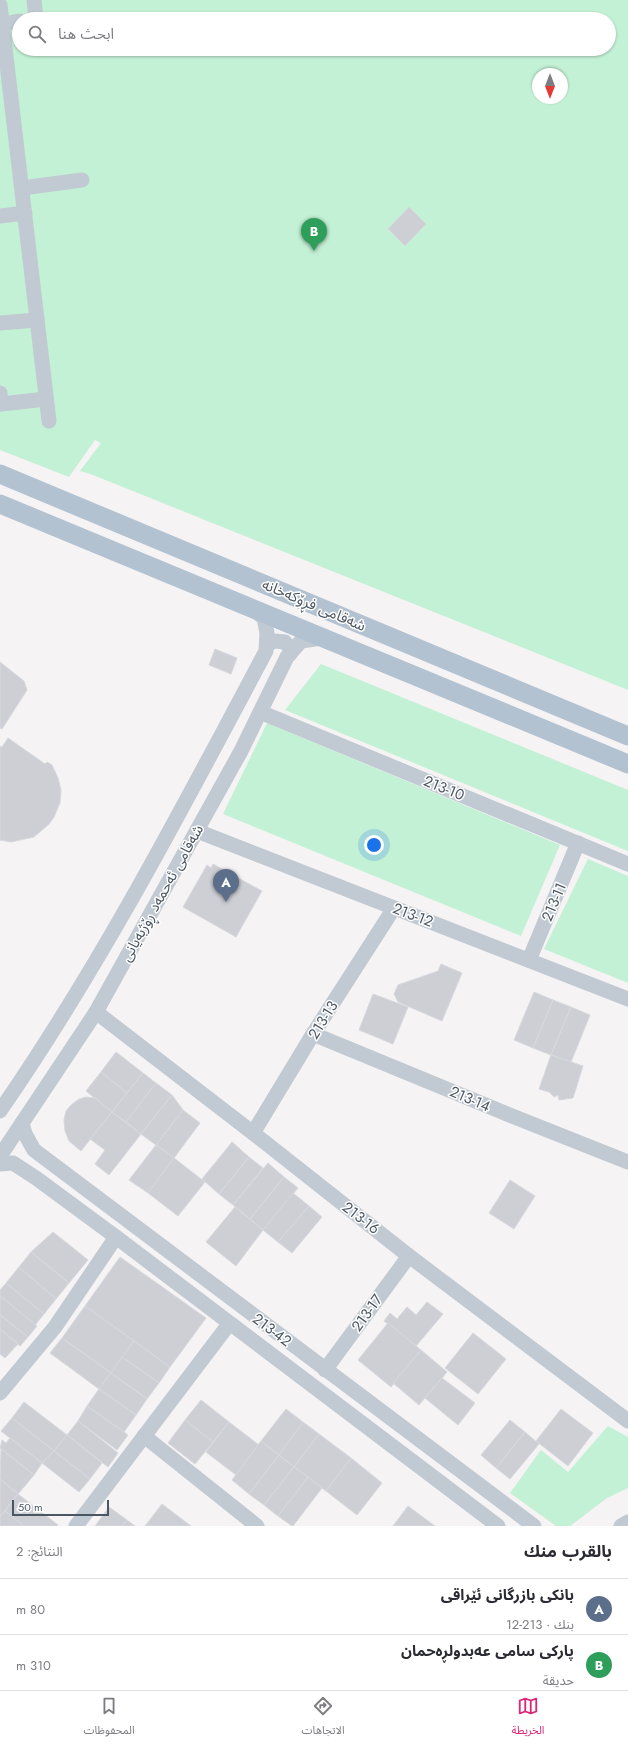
<!DOCTYPE html>
<html lang="ar">
<meta charset="utf-8">
<style>
body{margin:0;font-family:Jost,"Noto Sans Arabic",sans-serif;background:#f7f7f7;color:#2b2b33;direction:rtl}
.compass{position:absolute;left:532px;top:68px;width:36px;height:36px;border-radius:50%;background:#fff;box-shadow:0 1px 3px #0004;rotate:180deg}
.scale{position:absolute;left:12px;bottom:10px;width:97px;box-sizing:border-box;padding-left:4px;border:2px solid #4a5661;border-top:0;font-size:11px;line-height:14px;white-space:nowrap;color:#4a5661;-webkit-text-stroke:3px #fff;paint-order:stroke}
.you{position:absolute;left:374px;top:845px;width:14px;height:14px;margin:-10px;border:3px solid #fff;border-radius:50%;background:#1a73e8;box-shadow:0 0 0 6px #1a73e833}
.badge{display:grid;place-items:center;width:26px;height:26px;border-radius:50%;background:#db2777;color:#fff;font-size:13px;font-weight:700}
.pin{position:absolute;translate:-50% -33px;filter:drop-shadow(0 1px 2px #0008)}
.pin::after{content:'';position:absolute;top:21px;width:14px;height:12px;background:inherit;clip-path:polygon(0 0,100% 0,50% 100%)}
.list{margin:0;padding:0;list-style:none}
h2{display:flex;justify-content:space-between;align-items:center;height:52px;margin:0;padding:0 16px;font-size:17px}
h2 small{font-size:13px;font-weight:400;color:#7c7c81}
.list li{display:grid;grid-template-columns:26px 1fr auto;gap:12px;align-items:center;box-sizing:border-box;height:56px;padding:0 16px;border-top:1px solid #e1e1e2}
.list b{display:block;font-size:15px;white-space:nowrap}
.list p{margin:0;font-size:13px;white-space:nowrap;color:#7c7c81}
.list em{font-size:13px;font-style:normal;color:#7c7c81}
.icon{flex:none;width:22px;height:22px;fill:none;stroke:currentColor;stroke-width:2;stroke-linecap:round;stroke-linejoin:round}
.map{position:relative;flex:none;width:628px;height:1526px;overflow:hidden;direction:ltr}
.search{position:absolute;background:#fff;box-shadow:0 1px 3px #0004;left:12px;right:12px;top:12px;height:44px;display:flex;align-items:center;gap:10px;box-sizing:border-box;padding:0 14px;border-radius:22px;color:#7c7c81;font-size:15px}
.sheet{height:164px;background:#fff}
nav{display:flex;justify-content:space-around;align-items:center;box-sizing:border-box;height:56px;border-top:1px solid #e1e1e2;background:#fff;font-size:11px;color:#7c7c81}
nav a{display:grid;justify-items:center;gap:2px}
nav .on{color:#db2777}
.map>svg:first-child{display:block}
</style>
<div class="map">
<svg width="628" height="1526" viewBox="0 0 628 1526">
<rect width="100%" height="100%" fill="#f5f3f3"/>
<g fill="#c3f1d5" fill-rule="evenodd">
<path d="M0,0h628v690l-535,-215 -13,-4 21,-28 -6,-3 -26,37 -69,-27zM19,19h590v30h-590zM538,74h24v24h-24z"/>
<path d="M321,664l307,126v61l-343,-141z"/>
<path d="M267,723l293,122 -39,91 -298,-122z"/>
<path d="M588,859l40,17v107l-84,-34z"/>
<path d="M608,1426l20,11v51l-21,10 -37,28h-14l-46,-33 31,-43 27,22z"/>
</g>
<g fill="#cdcfd5" stroke="#d7d9de">
<path d="M409,207l17,17 -21,22 -17,-17z"/>
<path d="M215,649l22,9 -6,16 -22,-9z"/>
<path d="M0,662l24,19 3,9 -25,39 -2,-1z"/>
<path d="M8,738l37,26 2,-2 5,3 6,13 3,12 -1,13 -6,14 -5,7 -15,13 -23,5 -11,-2v-94l2,1z"/>
<path d="M213,864l49,27 -26,46 -53,-30 24,-42 4,3z"/>
<path d="M441,964l21,9 -20,48 -44,-19 -4,-8 4,-9 40,-14z"/>
<path d="M534,992l19,8 -20,48 -19,-8z"/>
<path d="M373,994l35,13 -15,37 -34,-14z"/>
<path d="M553,1000l18,7 -20,48 -18,-7z"/>
<path d="M571,1007l19,8 -19,47 -20,-7z"/>
<path d="M116,1052l27,21 -16,20 -26,-21z"/>
<path d="M551,1055l32,11 -10,32 -14,2 -1,-5 -4,2 -5,-5 -10,-3z"/>
<path d="M101,1072l26,21 -15,19 -26,-21z"/>
<path d="M143,1073l13,10 -30,39 -14,-10z"/>
<path d="M156,1083l16,12 -31,39 -15,-12z"/>
<path d="M172,1095l11,15 -27,35 -15,-11z"/>
<path d="M86,1097l9,1 17,14 -31,39 -12,-10 -4,-10 -1,-11 2,-9 5,-6 8,-6z"/>
<path d="M183,1110l17,13 -26,35 -18,-13z"/>
<path d="M112,1112l29,22 -32,41 -14,-11 10,-14 -15,-11z"/>
<path d="M232,1142l17,15 -30,37 -17,-15z"/>
<path d="M156,1145l18,13 -26,35 -19,-13z"/>
<path d="M249,1157l14,11 -30,37 -14,-11z"/>
<path d="M174,1158l31,24 -27,34 -30,-23z"/>
<path d="M268,1163l16,14 -34,42 -17,-14z"/>
<path d="M284,1177l14,11 -35,42 -13,-11z"/>
<path d="M510,1180l25,16 -21,33 -25,-16z"/>
<path d="M293,1193l16,13 -31,36 -15,-12z"/>
<path d="M309,1206l13,11 -30,36 -14,-11z"/>
<path d="M235,1207l28,23 -27,36 -30,-24z"/>
<path d="M53,1232l35,28 -19,23 -38,-31z"/>
<path d="M31,1252l38,31 -13,16 -37,-32z"/>
<path d="M120,1257l86,61 -36,49 -85,-61z"/>
<path d="M19,1267l37,32 -12,15 -38,-31z"/>
<path d="M6,1283l38,31 -9,11 -35,-29v-6z"/>
<path d="M0,1296l37,30 -9,11 -28,-22z"/>
<path d="M427,1302l16,12 -27,32 -32,-25 6,-8 7,6 10,-12 9,8z"/>
<path d="M85,1306l49,35 -23,32 -49,-35z"/>
<path d="M0,1315l28,22 -8,9 -20,-17z"/>
<path d="M388,1323l33,27 -30,37 -33,-27z"/>
<path d="M0,1329l18,15 -13,14 -5,-4z"/>
<path d="M473,1333l33,26 -28,35 -33,-26z"/>
<path d="M62,1338l49,35 -12,16 -49,-36z"/>
<path d="M134,1341l36,26 -11,16 -37,-26z"/>
<path d="M421,1350l26,22 -28,33 -26,-22z"/>
<path d="M122,1357l37,26 -12,16 -36,-26z"/>
<path d="M111,1373l36,26 -11,16 -37,-26z"/>
<path d="M442,1378l33,25 -17,22 -33,-27z"/>
<path d="M99,1389l37,26 -12,17 -37,-26z"/>
<path d="M201,1400l28,22 -16,20 -28,-22z"/>
<path d="M24,1402l43,33 -13,16 -42,-33z"/>
<path d="M87,1406l41,29 -11,15 -39,-29z"/>
<path d="M286,1409l17,13 -24,33 -18,-14z"/>
<path d="M561,1409l32,24 -25,33 -32,-25z"/>
<path d="M12,1418l42,33 -12,12 -41,-32z"/>
<path d="M185,1420l28,22 -18,22 -27,-21z"/>
<path d="M510,1420l15,12 -29,36 -15,-13z"/>
<path d="M78,1421l40,32 -10,14 -41,-32z"/>
<path d="M229,1422l30,23 -23,30 -30,-23z"/>
<path d="M303,1422l16,12 -25,33 -15,-12z"/>
<path d="M525,1432l14,12 -29,35 -14,-11z"/>
<path d="M319,1434l32,24 -25,33 -32,-24z"/>
<path d="M67,1435l35,28 -12,16 -36,-28z"/>
<path d="M10,1438l32,25 -8,12 -34,-27 2,-8 4,3z"/>
<path d="M261,1441l18,14 -30,39 -17,-14z"/>
<path d="M1,1449l33,26 -16,19 -18,-15z"/>
<path d="M54,1451l36,28 -11,13 -37,-29z"/>
<path d="M279,1455l15,12 -30,38 -15,-11z"/>
<path d="M351,1458l31,25 -25,32 -31,-24z"/>
<path d="M294,1467l14,10 -30,39 -14,-11z"/>
<path d="M308,1477l14,11 -29,38h-1l-14,-10z"/>
<path d="M0,1479l18,15 -18,23z"/>
<path d="M18,1494l40,31 -1,1h-33l-19,-15z"/>
<path d="M162,1504l29,22h-46z"/>
<path d="M408,1506l27,20h-42z"/>
<path d="M109,1507l18,13 -5,6h-27z"/>
<path d="M5,1511l19,15h-24v-9z"/>
<path d="M127,1520l8,6h-13z"/>
</g>
<g fill="none" stroke-linecap="round" stroke-linejoin="round">
<g stroke="#c1cad2" stroke-width="15">
<path d="M34,0l2,19h-1"/>
<path d="M0,5l49,416"/>
<path d="M3,24l16,-3"/>
<path d="M22,188l60,-8"/>
<path d="M0,216l25,-3"/>
<path d="M0,323l37,-3"/>
<path d="M0,393l1,11 45,-5"/>
<path d="M267,644l8,-3 10,1 5,6v6"/>
<path d="M260,712l368,152"/>
<path d="M197,831l431,168"/>
<path d="M529,960l49,-117"/>
<path d="M96,1012l157,121 156,123 219,165"/>
<path d="M313,1034l199,82 116,46"/>
<path d="M0,1111c101,-146 183,-304 266,-460l1,-18 -3,-15 -11,-9"/>
<path d="M22,1123l3,11 9,16 500,376"/>
<path d="M253,1133l60,-99 81,-126"/>
<path d="M0,1156l96,-144 145,-261 46,-94 14,-16 21,-3"/>
<path d="M0,1164l13,-1 23,15 80,59 382,289"/>
<path d="M325,1370l84,-114"/>
<path d="M0,1393l55,-66 61,-90"/>
<path d="M144,1436l113,90"/>
<path d="M76,1526l153,-202"/>
<path d="M621,1526l7,-4"/>
</g>
<g stroke="#b3c2d1" stroke-width="19">
<path d="M0,474l628,262"/>
<path d="M0,504l628,260"/>
</g>
</g>
<g text-anchor="middle" stroke-width="3" stroke-linejoin="round" paint-order="stroke">
<g font-size="15" fill="#4a5661" stroke="#fff">
<text transform="translate(314 605) rotate(23)" y="5">شەقامی فڕۆکەخانە</text>
<text transform="translate(444 788) rotate(22)" y="5">213-10</text>
<text transform="translate(162 893) rotate(-61)" y="5">شەقامی ئەحمەد ڕۆژبەیانی</text>
<text transform="translate(554 902) rotate(-67)" y="5">213-11</text>
<text transform="translate(413 915) rotate(21)" y="5">213-12</text>
<text transform="translate(323 1020) rotate(-58)" y="5">213-13</text>
<text transform="translate(470 1099) rotate(23)" y="5">213-14</text>
<text transform="translate(361 1218) rotate(38)" y="5">213-16</text>
<text transform="translate(367 1313) rotate(-54)" y="5">213-17</text>
<text transform="translate(272 1330) rotate(37)" y="5">213-42</text>
</g>
</g>
</svg>
<svg class="compass" viewBox="-18 -18 36 36"><path d="M0-13l5 13h-10z" fill="#e53935"/><path d="M0 13l5-13h-10z" fill="#7c7c81"/></svg>
<div class="scale">50 m</div>
<div class="you"></div>
<div class="pin badge" style="left:226px;top:902px;background:#5c6f8a">A</div>
<div class="pin badge" style="left:314px;top:251px;background:#2e9e5b">B</div>
<div class="search"><svg class="icon" aria-label="search" viewBox="0 0 24 24"><circle cx="10" cy="10" r="6"/><path d="M15 15l6 6"/></svg>ابحث هنا</div>
</div>
<section class="sheet">
<h2>بالقرب منك<small>النتائج: 2</small></h2>
<ul class="list">
<li><span class="badge" style="background:#5c6f8a">A</span><div><b>بانکی بازرگانی ئێراقی</b><p>بنك · 213-12</p></div><em>80 m</em></li>
<li><span class="badge" style="background:#2e9e5b">B</span><div><b>پارکی سامی عەبدولڕەحمان</b><p>حديقة</p></div><em>310 m</em></li>
</ul>
</section>
<nav>
<a class="on"><svg class="icon" aria-label="map" viewBox="0 0 24 24"><path d="M3 6l6-2 6 2 6-2v14l-6 2-6-2-6 2zM9 4v14M15 6v14"/></svg>الخريطة</a>
<a><svg class="icon" aria-label="directions" viewBox="0 0 24 24"><path d="M12 3l9 9-9 9-9-9zM9 14v-3h6M13 9l2 2-2 2"/></svg>الاتجاهات</a>
<a><svg class="icon" aria-label="saved" viewBox="0 0 24 24"><path d="M7 4h10v16l-5-4-5 4z"/></svg>المحفوظات</a>
</nav>
